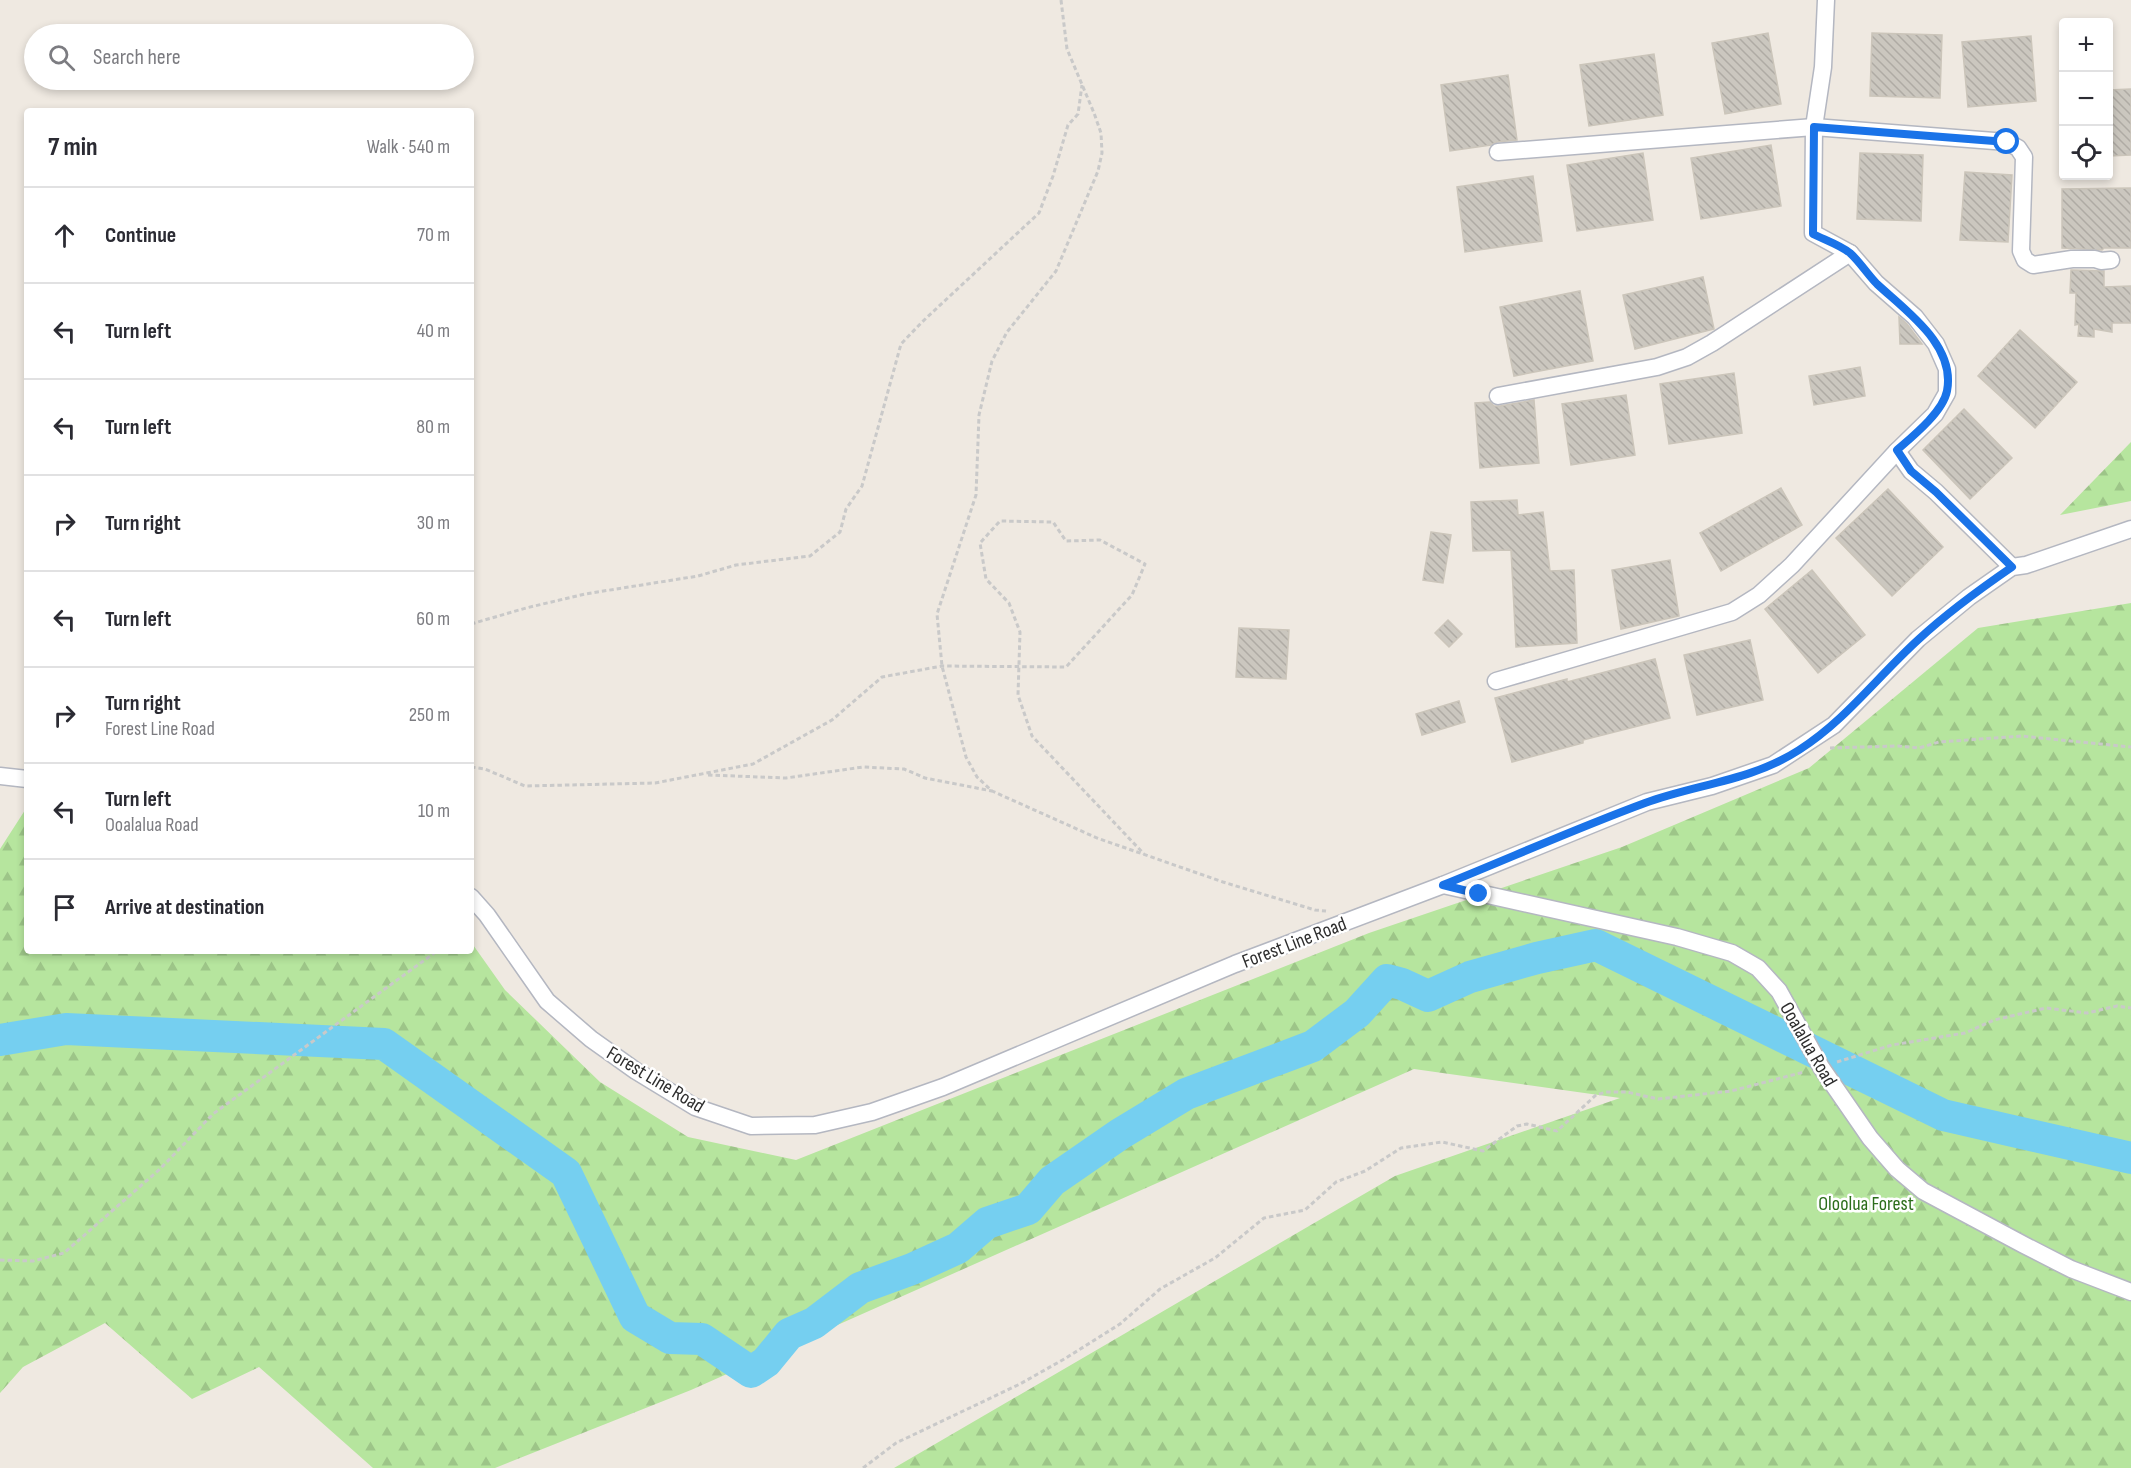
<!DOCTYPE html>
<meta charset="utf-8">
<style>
body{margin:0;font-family:"Sofia Sans Condensed",sans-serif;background:#f2f2f3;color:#2b2b33}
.controls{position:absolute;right:18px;top:18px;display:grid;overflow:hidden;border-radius:6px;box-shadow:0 3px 9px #0003}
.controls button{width:54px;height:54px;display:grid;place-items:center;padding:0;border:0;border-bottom:2px solid #e1e1e2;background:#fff;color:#2b2b33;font:30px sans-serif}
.stop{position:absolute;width:18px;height:18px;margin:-14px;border:4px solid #1a73e8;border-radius:50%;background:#fff}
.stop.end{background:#1a73e8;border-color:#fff;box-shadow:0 2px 6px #0008}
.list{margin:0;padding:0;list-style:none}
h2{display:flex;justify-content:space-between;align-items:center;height:78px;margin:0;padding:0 24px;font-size:26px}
h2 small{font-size:20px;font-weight:400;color:#7c7c81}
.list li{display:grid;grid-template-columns:39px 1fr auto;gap:18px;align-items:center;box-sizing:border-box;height:96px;padding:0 24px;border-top:2px solid #e1e1e2}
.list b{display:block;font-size:22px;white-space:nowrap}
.list p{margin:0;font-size:20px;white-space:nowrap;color:#7c7c81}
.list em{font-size:20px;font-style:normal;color:#7c7c81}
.icon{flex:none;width:33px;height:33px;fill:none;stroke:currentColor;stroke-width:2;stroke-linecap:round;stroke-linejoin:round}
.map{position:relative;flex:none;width:2131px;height:1468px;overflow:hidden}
.search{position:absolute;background:#fff;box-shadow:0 3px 9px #0003;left:24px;top:24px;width:450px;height:66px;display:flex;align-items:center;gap:15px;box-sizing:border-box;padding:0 21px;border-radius:33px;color:#7c7c81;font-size:22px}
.panel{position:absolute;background:#fff;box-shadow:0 3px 9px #0003;left:24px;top:108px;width:450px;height:846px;border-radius:6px}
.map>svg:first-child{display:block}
</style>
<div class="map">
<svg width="2131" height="1468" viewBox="0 0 2131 1468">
<defs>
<pattern id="forest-firs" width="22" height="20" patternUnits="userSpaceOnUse" patternTransform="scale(1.5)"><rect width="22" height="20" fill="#b6e59e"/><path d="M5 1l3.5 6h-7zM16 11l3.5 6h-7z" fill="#9dc588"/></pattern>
<pattern id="building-back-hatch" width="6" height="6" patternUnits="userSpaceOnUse" patternTransform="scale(1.5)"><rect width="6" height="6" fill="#cbc7bf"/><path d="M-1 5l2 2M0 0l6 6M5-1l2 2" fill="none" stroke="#afaba4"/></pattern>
</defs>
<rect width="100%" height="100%" fill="#efe9e1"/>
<g fill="url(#forest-firs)">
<path d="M2131,442v59l-71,14z"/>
<path d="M2131,603v865h-1237l501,-292 225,-78 -206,-29 -723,321 -196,78h-122l-114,-101 -67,32 -87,-76 -82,44 -23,26v-544l27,-42v144h444v-9l34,48 95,92 88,55 108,23 573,-227 253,-86 187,-79 169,-140z"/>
</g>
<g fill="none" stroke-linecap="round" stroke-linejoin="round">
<path stroke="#75cff0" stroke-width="32" d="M0,1040l66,-11 318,15 182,129 69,144 35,21 32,1 49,33 15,-10 23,-28 25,-11 46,-35 52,-19 46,-21 29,-25 41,-14 24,-28 68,-47 66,-40 127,-48 44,-33 30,-33 15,4 26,12 42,-19 67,-19 59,-13 347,170 188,43"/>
</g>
<g fill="url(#building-back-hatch)" stroke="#cbc5ba" stroke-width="1.5">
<path d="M1768,33l13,71 -56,10 -13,-71z"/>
<path d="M1872,33l70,2 -2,63 -70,-2z"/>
<path d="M2031,36l5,65 -68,6 -6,-65z"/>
<path d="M1654,54l9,61 -74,11 -9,-61z"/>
<path d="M1508,75l9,65 -20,2 -6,3 -41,6 -9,-66z"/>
<path d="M2131,89v66l-22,1v-66z"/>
<path d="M1771,145l10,61 -80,13 -10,-61z"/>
<path d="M1643,153l10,67 -76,11 -10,-66z"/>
<path d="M1860,153l63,2 -2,66 -64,-2z"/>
<path d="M1965,172l47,3 -4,67 -48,-2z"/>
<path d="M1533,176l9,65 -77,11 -8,-65z"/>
<path d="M2131,188v60h-27l-2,2 -40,-2v-59z"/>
<path d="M2071,270l33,1v16l27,-1v37h-19v9l-18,-3v8l-16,-1 1,-12 -4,1 1,-32h-6z"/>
<path d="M1703,277l11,52 -79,20 -12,-54z"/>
<path d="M1580,291l13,70 -79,15 -14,-69z"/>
<path d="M1899,317l8,7 15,20h-22z"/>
<path d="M2020,330l57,52 -42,46 -57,-52z"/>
<path d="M1860,367l5,29 -51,9 -5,-29z"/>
<path d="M1734,373l8,60 -73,11 -9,-60z"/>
<path d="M1626,395l9,60 -64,10 -9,-61z"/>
<path d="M1534,400l5,63 -59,5 -5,-65 15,-1 4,4h6z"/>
<path d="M1964,409l48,49 -42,41 -47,-49z"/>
<path d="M1781,488l21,37 -81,46 -21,-38z"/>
<path d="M1888,489l55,58 -51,49 -56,-58z"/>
<path d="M1517,500l1,15 25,-3 7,59 24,-1 3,73 -61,4 -5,-97 -38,1 -2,-49z"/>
<path d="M1431,532l20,3 -8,48 -20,-3z"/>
<path d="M1670,560l9,56 -58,13 -9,-59z"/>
<path d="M1812,570l53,65 -47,38 -53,-64z"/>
<path d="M1448,620l14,14 -13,13 -14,-14z"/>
<path d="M1239,628l50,2 -3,49 -50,-2z"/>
<path d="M1750,640l13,60 -66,15 -13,-60z"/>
<path d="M1655,659l15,59 -87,22v3l-71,19 -17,-64 72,-19v3z"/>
<path d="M1459,701l6,21 -43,13 -6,-21z"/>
</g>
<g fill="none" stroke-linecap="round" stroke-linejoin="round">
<g stroke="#b4b7c1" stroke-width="19">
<g id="street">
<path d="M1498,152l316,-25 193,15 11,6 6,9 -3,94 4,9 8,5 39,-6h23l6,2 10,-1"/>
<path d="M1498,396l159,-29 30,-10 25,-14 138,-90"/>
<path d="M1897,451l14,20 25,21 76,75"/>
<path d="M1496,681l236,-69 27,-17 33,-30 105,-114 38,-37 12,-21v-24l-11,-25 -21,-27 -39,-34 -26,-30 -37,-20 1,-106 9,-60 3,-67"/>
<path d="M0,776l27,3"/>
<path d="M1443,885l234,52 55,16 26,15 21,23 42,76 49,71 27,31 26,22 101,54 47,24 60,23"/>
<path d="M471,897l16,18 60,86 44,38 45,32 59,36 56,19 64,-1 57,-13 71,-25 292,-123 208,-79 204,-83 65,-16 61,-21 61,-40 84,-86 51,-42 43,-30 14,-2 105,-36"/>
</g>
</g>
<g stroke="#c9c9c9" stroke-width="3" stroke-dasharray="4.5 3" stroke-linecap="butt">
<path d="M1061,0l6,49 27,64 7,20 1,20 -4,18 -42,100 -49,61 -15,29 -13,54 -3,80 -39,119 5,52 24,91 11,20 15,14 105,47 126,44 92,28 11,1"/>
<path d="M471,624l55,-16 59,-14 113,-18 38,-11 74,-9 30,-24 6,-23 16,-23 39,-142 21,-22 117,-109 14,-37 15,-51 10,-11 4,-29"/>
<path d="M1830,748l68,-2 21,2 20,-6 83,-6 109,11"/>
<path d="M471,767l14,2 40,17 130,-3 98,-19 79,-44 50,-43 60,-11 124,1 66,-72 13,-31 -45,-24 -34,1 -13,-19 -53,-1 -20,22 6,36 23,24 11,29 -2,63 14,41 112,118"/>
<path d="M708,775l78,3 77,-11 41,2 21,9 67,13"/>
<path d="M1837,1062l55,-17 73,-12 29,-13 52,-12 41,5 30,-7 14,2"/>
<path d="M0,1260l33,1 31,-8 96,-84 53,-55 224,-163"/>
<path d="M863,1468l33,-25 124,-59 46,-26 54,-34 40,-35 55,-31 49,-40 41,-8 31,-28 29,-11 36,-23 41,-6 41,9 34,-25 10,-2 30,7 39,-36 10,-3h21l31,7 73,-8 73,-19"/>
</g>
<use href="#street" stroke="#fff" stroke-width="16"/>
</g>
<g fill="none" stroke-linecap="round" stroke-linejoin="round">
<path stroke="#1a73e8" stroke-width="8" d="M1479,894l-36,-9c67,-27 134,-57 202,-82 52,-19 106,-22 154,-53 47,-30 79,-74 120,-111 29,-27 61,-50 93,-72l-76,-75 -25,-21 -14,-21c15,-13 46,-38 50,-59 9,-46 -41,-80 -70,-107 -9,-9 -17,-22 -27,-31 -10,-8 -25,-13 -37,-19l1,-107 193,15"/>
</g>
<g text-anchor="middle" stroke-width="5" stroke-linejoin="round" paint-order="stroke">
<g font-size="20" fill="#2e2e2e" stroke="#fff">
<text transform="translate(1294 942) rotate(-21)" y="7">Forest Line Road</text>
<text transform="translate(1809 1044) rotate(60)" y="7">Ooalalua Road</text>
<text transform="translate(656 1079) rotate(31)" y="7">Forest Line Road</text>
</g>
<g font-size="20" fill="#2c6e1b" stroke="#fff">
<text x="1866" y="1210">Oloolua Forest</text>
</g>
</g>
</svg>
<div class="controls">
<button>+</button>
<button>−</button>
<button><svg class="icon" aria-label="locate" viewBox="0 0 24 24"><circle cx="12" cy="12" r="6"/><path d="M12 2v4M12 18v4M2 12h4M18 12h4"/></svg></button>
</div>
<div class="stop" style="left:2007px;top:142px"></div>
<div class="stop end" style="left:1479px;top:894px"></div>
<div class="search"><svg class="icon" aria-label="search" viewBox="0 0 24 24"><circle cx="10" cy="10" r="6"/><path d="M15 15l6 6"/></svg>Search here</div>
<section class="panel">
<h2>7 min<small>Walk · 540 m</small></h2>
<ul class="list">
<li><svg class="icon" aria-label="ahead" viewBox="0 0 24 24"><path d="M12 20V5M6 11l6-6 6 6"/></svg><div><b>Continue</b></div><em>70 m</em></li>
<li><svg class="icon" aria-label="left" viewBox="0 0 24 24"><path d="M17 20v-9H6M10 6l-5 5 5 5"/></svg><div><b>Turn left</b></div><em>40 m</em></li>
<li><svg class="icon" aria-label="left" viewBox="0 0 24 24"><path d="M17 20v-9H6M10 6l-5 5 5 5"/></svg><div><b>Turn left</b></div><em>80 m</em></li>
<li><svg class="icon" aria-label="right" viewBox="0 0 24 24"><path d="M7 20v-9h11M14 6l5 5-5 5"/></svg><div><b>Turn right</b></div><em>30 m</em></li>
<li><svg class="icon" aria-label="left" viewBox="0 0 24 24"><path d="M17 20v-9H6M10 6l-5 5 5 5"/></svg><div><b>Turn left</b></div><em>60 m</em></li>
<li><svg class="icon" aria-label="right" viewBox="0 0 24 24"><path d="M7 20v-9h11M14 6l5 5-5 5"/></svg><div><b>Turn right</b><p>Forest Line Road</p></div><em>250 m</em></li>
<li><svg class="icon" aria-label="left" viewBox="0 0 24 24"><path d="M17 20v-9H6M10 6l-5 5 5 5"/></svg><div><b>Turn left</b><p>Ooalalua Road</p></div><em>10 m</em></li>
<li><svg class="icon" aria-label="arrive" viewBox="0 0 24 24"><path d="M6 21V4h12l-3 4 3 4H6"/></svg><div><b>Arrive at destination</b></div></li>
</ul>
</section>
</div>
